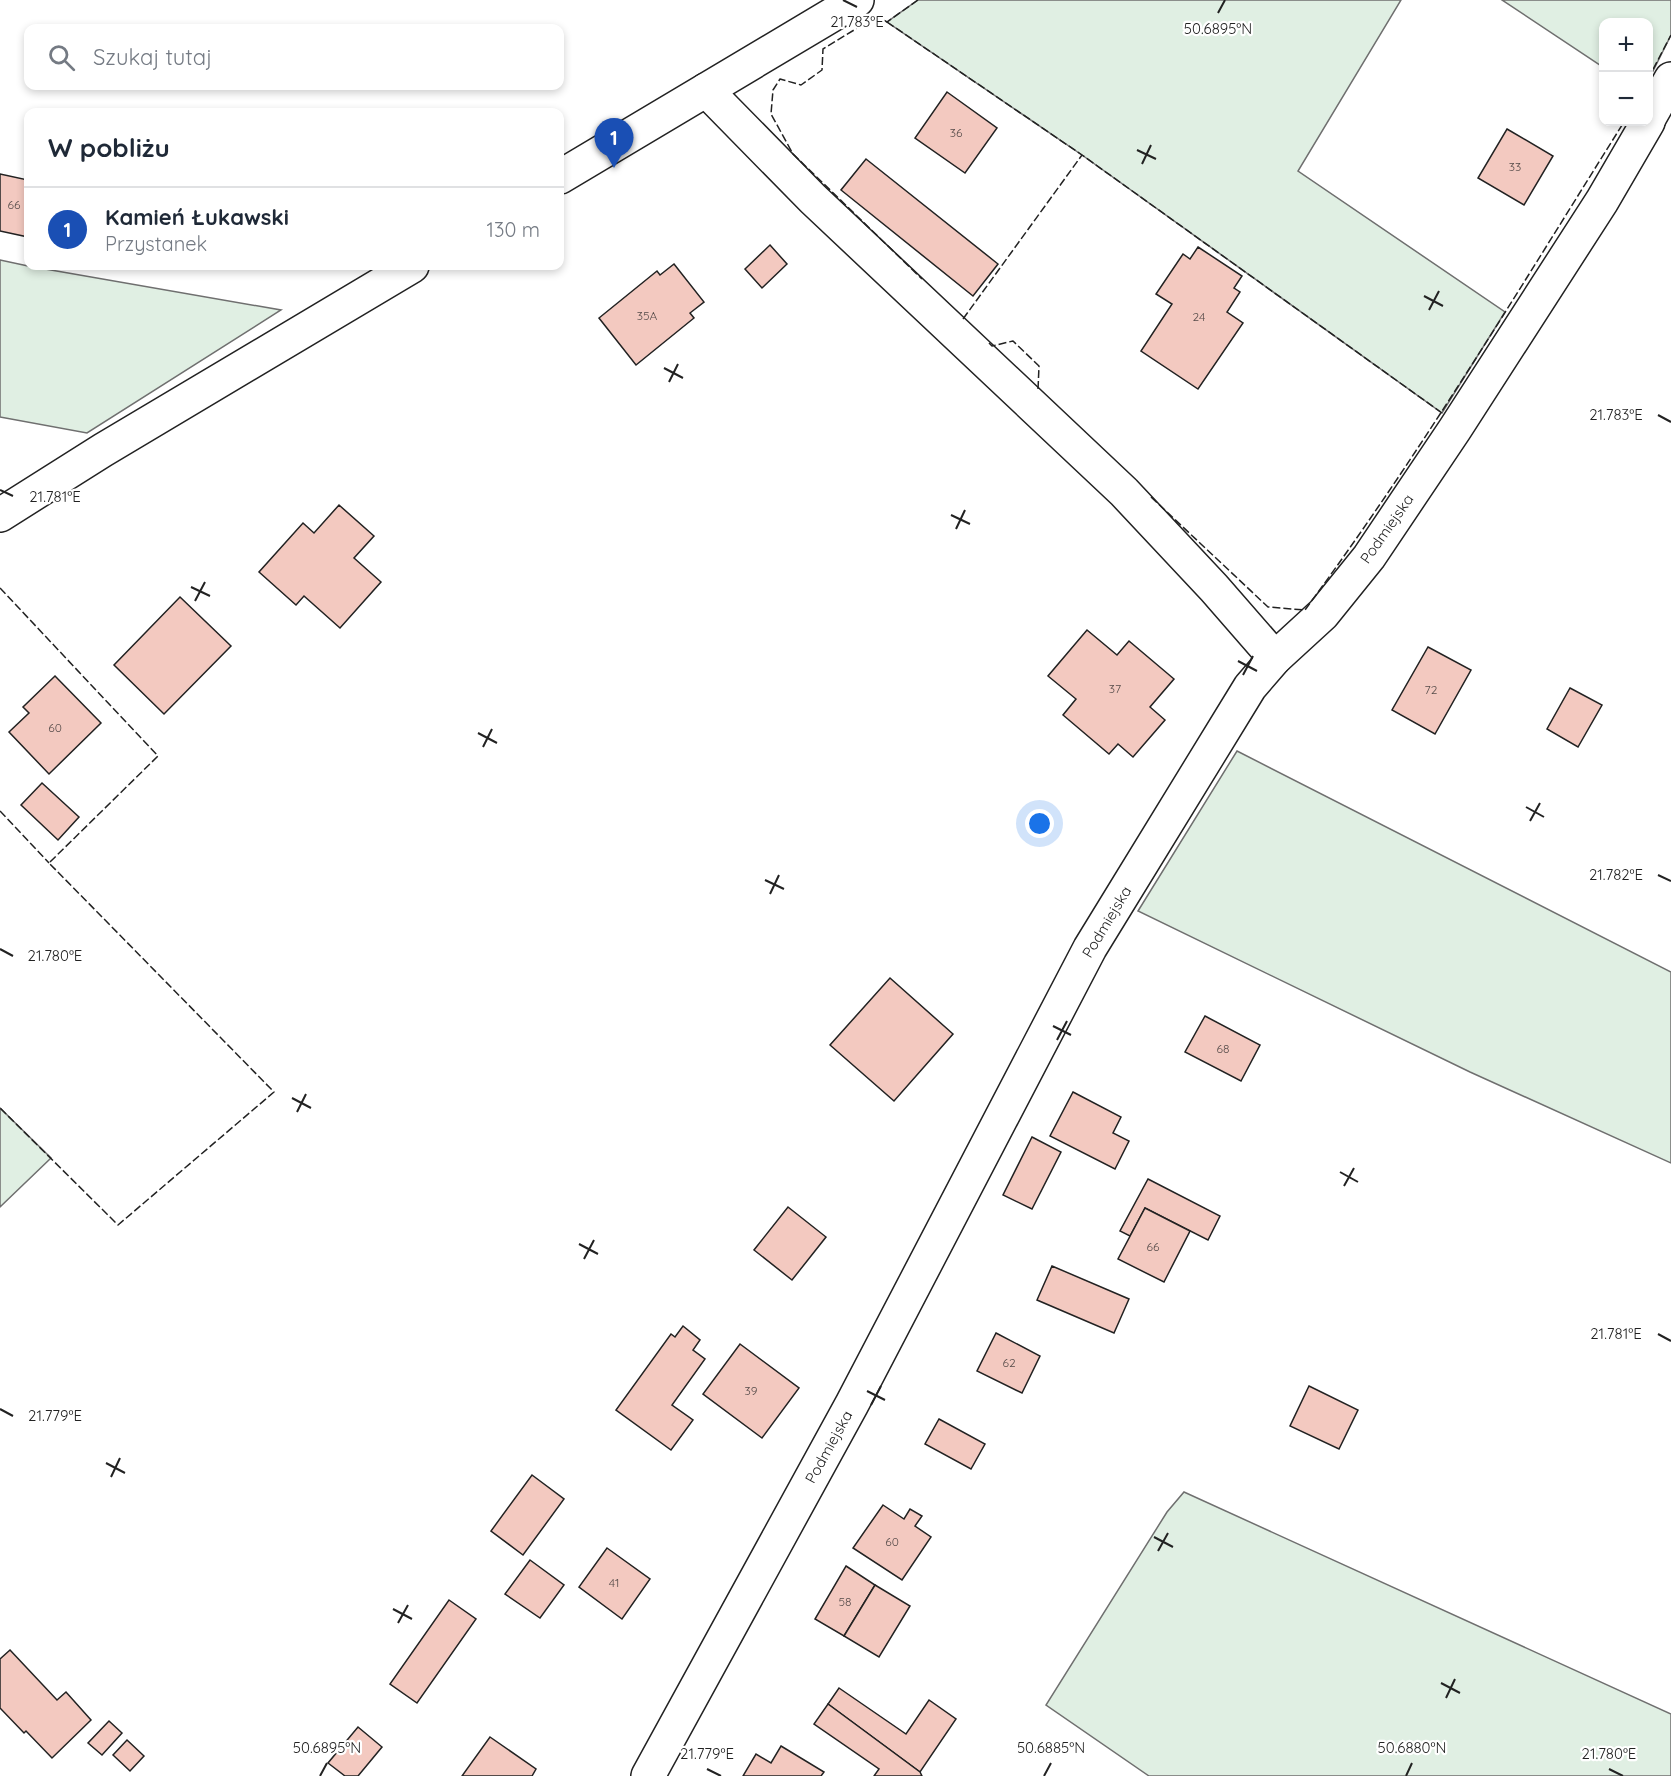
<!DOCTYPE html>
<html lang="pl">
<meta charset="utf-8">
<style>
body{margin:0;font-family:Quicksand,sans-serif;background:#f2f2f3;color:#1f2937}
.controls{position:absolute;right:18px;top:18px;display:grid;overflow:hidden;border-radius:12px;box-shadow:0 3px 9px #0003}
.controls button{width:54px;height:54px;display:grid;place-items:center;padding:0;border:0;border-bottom:2px solid #e0e1e3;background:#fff;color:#1f2937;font:30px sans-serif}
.you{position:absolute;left:1040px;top:824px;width:21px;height:21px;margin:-15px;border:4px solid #fff;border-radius:50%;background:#1a73e8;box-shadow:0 0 0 9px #1a73e833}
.badge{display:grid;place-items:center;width:39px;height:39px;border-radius:50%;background:#d93025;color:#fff;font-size:20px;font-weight:700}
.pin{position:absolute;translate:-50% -50px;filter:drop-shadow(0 2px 3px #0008)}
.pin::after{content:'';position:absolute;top:32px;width:21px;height:18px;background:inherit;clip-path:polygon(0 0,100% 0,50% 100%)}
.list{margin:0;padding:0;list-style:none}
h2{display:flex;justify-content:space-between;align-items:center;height:78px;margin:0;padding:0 24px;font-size:26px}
h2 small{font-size:20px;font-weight:400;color:#747a83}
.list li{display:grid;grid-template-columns:39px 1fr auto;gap:18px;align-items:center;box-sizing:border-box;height:84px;padding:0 24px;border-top:2px solid #e0e1e3}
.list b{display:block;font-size:22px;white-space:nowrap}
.list p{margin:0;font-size:20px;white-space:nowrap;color:#747a83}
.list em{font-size:20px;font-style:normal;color:#747a83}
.icon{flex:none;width:33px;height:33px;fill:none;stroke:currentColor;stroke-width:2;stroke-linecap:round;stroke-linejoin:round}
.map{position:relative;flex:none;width:1671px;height:1776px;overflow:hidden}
.search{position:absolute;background:#fff;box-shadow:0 3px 9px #0003;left:24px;top:24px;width:540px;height:66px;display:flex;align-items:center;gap:15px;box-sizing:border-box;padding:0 21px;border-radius:12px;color:#747a83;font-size:22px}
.panel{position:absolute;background:#fff;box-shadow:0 3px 9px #0003;left:24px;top:108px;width:540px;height:162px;border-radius:12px}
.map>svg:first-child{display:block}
</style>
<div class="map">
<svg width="1671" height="1776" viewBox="0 0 1671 1776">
<rect width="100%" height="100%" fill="#fff"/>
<g fill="#e0efe3" stroke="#6f6f6f" stroke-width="1.5">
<path d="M918,0h483l-103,171 207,141 -63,101 -360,-258 -195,-133z"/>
<path d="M1502,0h169v35l-22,44 -1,-57h-44l-1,45z"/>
<path d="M0,260l28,6 253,44 -194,123 -87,-16z"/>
<path d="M1237,751l434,221v191l-201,-91 -332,-161z"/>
<path d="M0,1108l51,50 -51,49z"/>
<path d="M1184,1492l487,222v62h-522l-103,-71 121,-193z"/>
</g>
<g fill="#f3c9c0" stroke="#222" stroke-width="1.5">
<path d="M947,92l50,36 -32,45 -50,-35z"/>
<path d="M1507,129l46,27 -29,49 -46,-27z"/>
<path d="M866,159l132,105 -25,32 -132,-106z"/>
<path d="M0,174l28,6v57l-28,-6z"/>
<path d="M770,245l17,19 -25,24 -17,-19z"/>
<path d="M1198,247l44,29 -8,12 6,4 -13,20 16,11 -45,66 -57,-38 31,-47 -16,-10 27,-40 7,5z"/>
<path d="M674,264l30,38 -14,11 4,5 -58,47 -37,-47 58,-47 3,4z"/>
<path d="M339,505l35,31 -20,22 27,24 -41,46 -36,-32 -8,9 -37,-33 44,-49 11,10z"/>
<path d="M180,597l51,49 -67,68 -50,-49z"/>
<path d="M1087,630l30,25 12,-14 45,38 -24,28 15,13 -32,37 -15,-13 -9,10 -46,-39 13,-16 -28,-23z"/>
<path d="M1428,647l43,23 -36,64 -43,-24z"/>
<path d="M55,676l46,47 -52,51 -40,-42 20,-19 -6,-6z"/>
<path d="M1570,688l32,17 -24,42 -31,-18z"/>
<path d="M42,783l37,34 -21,23 -37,-35z"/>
<path d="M890,978l63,56 -59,67 -64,-56z"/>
<path d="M1205,1016l55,29 -19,36 -56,-29z"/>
<path d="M1073,1092l48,25 -8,16 16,8 -14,28 -65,-33z"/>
<path d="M1032,1137l29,15 -29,57 -29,-14z"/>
<path d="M1148,1179l72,37 -12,24 -63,-32 -15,28 -10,-5z"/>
<path d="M788,1207l38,30 -34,43 -38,-30z"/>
<path d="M1145,1208l45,23 -26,51 -46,-23z"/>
<path d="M1052,1266l77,33 -15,34 -77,-33z"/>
<path d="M683,1326l17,14 -7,10 12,9 -33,46 21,15 -22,30 -55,-40 55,-76 4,3z"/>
<path d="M996,1333l44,23 -18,37 -45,-22z"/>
<path d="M740,1344l59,44 -37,50 -59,-44z"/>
<path d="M1309,1386l49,24 -19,39 -49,-23z"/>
<path d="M939,1419l46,25 -14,25 -46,-25z"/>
<path d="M532,1475l32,24 -41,56 -32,-24z"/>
<path d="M883,1505l21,14 6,-10 12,7 -7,10 16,11 -29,43 -49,-32z"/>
<path d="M607,1548l43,31 -28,40 -43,-32z"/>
<path d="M530,1560l34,25 -24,33 -35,-24z"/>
<path d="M846,1566l29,19 -31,51 -29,-17z"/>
<path d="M875,1585l35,21 -31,51 -35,-21z"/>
<path d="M449,1600l27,19 -59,84 -27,-19z"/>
<path d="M10,1650l47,50 9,-8 25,28 -39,38 -26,-27 -2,2 -24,-25v-49z"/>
<path d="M839,1688l67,46 23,-34 27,19 -36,53 -92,-68z"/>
<path d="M828,1704l92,68 2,4h-48l5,-7 -65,-45z"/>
<path d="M109,1721l13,12 -20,22 -14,-12z"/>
<path d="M358,1727l24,20 -24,29h-13l-17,-13z"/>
<path d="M490,1737l46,32 -4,7h-70z"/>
<path d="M127,1740l17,16 -14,15 -17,-16z"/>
<path d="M781,1746l43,26 -3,4h-78l13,-22 15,9z"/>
</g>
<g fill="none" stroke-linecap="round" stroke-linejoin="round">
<g stroke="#222" stroke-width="36">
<g id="minor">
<path d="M706,90l107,109 311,293 90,96 61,70"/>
<path d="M1648,120l23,-41"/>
<path d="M648,1776l204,-372 238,-456 160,-261 25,-29 48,-44 46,-57 86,-128 147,-228 46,-79"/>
</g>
</g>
<g stroke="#222" stroke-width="36">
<g id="tertiary">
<path d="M560,177l297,-177"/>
<path d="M0,515l103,-65 309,-184"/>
</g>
</g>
<use href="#minor" stroke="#fff" stroke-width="33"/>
<use href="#tertiary" stroke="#fff" stroke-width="33"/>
<g stroke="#222" stroke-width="1.5" stroke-dasharray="8 3" stroke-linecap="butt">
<path d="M918,0l-31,22 -10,-6 -54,33 -1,21 -21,15 -21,-6 -7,11 -2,24 22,40 129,125"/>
<path d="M887,22l195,133 360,258"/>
<path d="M1648,79l23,-44"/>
<path d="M963,319l119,-164"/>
<path d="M989,343l3,3 21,-5 26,25 -1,24"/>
<path d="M1151,497l117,110 37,3c116,-157 216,-324 319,-488"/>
<path d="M0,588l158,168 -109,107 225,229 -156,133 -118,-117"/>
<path d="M0,811l49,52"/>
</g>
</g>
<path fill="none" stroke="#222" stroke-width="2" d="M843,0l14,7M1218,13l7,-13M1137,150l19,9M1142,164l9,-19M1424,296l19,10M1429,310l10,-19M664,368l19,10M669,382l9,-18M1658,415l13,7M0,490l13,6M951,515l19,9M956,529l9,-19M191,587l19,9M195,601l10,-19M1238,661l19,10M1243,675l10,-19M478,733l19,10M483,747l9,-18M1526,807l18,10M1530,821l10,-18M1658,875l13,6M765,880l19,9M770,894l9,-19M0,949l13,7M1053,1026l18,9M1057,1040l10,-19M292,1098l19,10M297,1112l9,-18M1340,1172l18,10M1344,1186l10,-18M579,1244l19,10M584,1259l10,-19M1658,1334l13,7M867,1391l18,9M871,1405l10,-19M0,1409l13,7M106,1463l19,10M111,1477l9,-19M1154,1537l19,10M1158,1551l10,-18M393,1609l19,10M398,1623l10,-18M1441,1683l19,10M1446,1698l9,-19M707,1769l14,7M1609,1769l14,7M320,1776l7,-13M1044,1776l7,-13M1406,1776l6,-13"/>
<g text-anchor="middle" stroke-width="4.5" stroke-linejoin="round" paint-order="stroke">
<g font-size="12" fill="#564c4a">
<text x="956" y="137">36</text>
<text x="1515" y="171">33</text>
<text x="14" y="209">66</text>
<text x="647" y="320">35A</text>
<text x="1199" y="321">24</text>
<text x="1115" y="693">37</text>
<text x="1431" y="694">72</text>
<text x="55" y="732">60</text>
<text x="1223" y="1053">68</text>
<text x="1153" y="1251">66</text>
<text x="1009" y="1367">62</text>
<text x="751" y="1395">39</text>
<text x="892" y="1546">60</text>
<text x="614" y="1587">41</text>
<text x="845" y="1606">58</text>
</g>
<g font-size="15" fill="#222" stroke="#fff">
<text transform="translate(1387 529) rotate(-55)" y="5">Podmiejska</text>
<text transform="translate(1107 922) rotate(-59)" y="5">Podmiejska</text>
<text transform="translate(829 1447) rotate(-61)" y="5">Podmiejska</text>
</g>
</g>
<g font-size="15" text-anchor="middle" fill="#222" stroke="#fff" stroke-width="4.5" stroke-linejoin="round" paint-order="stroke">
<text x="857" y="27">21.783°E</text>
<text x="1218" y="34">50.6895°N</text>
<text x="1616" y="420">21.783°E</text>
<text x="55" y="502">21.781°E</text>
<text x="1616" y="880">21.782°E</text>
<text x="55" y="961">21.780°E</text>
<text x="1616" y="1339">21.781°E</text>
<text x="55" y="1421">21.779°E</text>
<text x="327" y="1753">50.6895°N</text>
<text x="1051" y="1753">50.6885°N</text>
<text x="1412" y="1753">50.6880°N</text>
<text x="707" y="1759">21.779°E</text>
<text x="1609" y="1759">21.780°E</text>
</g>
</svg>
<div class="controls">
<button>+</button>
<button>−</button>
</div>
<div class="you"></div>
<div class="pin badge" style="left:614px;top:168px;background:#1a4fb4">1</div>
<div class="search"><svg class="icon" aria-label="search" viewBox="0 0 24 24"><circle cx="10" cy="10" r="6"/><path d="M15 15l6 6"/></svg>Szukaj tutaj</div>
<section class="panel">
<h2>W pobliżu<small></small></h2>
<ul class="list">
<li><span class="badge" style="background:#1a4fb4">1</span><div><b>Kamień Łukawski</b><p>Przystanek</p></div><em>130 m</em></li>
</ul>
</section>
</div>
